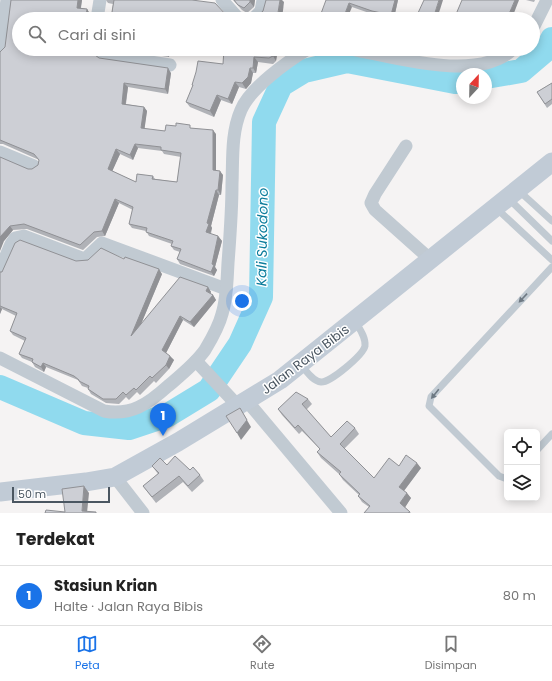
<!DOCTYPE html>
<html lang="id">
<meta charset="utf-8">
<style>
body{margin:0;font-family:Poppins,sans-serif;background:#f2f2f2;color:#222}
.controls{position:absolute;right:12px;bottom:12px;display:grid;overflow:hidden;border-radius:6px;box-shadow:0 2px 10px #0003}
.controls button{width:36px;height:36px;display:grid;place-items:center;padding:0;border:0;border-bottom:1px solid #e0e0e0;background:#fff;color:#222;font:20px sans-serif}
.compass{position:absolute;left:456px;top:68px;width:36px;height:36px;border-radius:50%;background:#fff;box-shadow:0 2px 10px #0003;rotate:22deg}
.scale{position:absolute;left:12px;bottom:10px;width:98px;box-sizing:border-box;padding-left:4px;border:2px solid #4a5661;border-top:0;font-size:11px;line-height:14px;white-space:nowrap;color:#4a5661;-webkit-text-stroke:3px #fff;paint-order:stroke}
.you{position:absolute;left:242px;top:301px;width:14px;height:14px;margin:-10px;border:3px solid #fff;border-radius:50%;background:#1a73e8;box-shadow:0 0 0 6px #1a73e833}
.badge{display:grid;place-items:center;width:26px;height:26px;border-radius:50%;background:#1a73e8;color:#fff;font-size:13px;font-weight:700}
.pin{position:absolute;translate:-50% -33px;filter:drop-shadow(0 1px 2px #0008)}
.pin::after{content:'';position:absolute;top:21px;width:14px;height:12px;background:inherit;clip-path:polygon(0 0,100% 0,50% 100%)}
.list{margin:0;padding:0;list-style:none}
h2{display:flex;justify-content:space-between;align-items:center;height:52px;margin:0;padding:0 16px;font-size:17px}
h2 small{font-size:13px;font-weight:400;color:#767676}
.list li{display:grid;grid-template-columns:26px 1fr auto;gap:12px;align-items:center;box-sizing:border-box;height:60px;padding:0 16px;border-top:1px solid #e0e0e0}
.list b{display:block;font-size:15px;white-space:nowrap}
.list p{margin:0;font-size:13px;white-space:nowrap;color:#767676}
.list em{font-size:13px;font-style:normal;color:#767676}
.icon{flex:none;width:22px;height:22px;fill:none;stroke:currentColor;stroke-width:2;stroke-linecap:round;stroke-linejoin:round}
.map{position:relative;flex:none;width:552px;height:513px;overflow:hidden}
.search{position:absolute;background:#fff;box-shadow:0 2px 10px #0003;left:12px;right:12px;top:12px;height:44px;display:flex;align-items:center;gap:10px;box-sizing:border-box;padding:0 14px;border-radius:22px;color:#767676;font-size:15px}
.sheet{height:112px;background:#fff}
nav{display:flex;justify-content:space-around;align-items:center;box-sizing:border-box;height:56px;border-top:1px solid #e0e0e0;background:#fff;font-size:11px;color:#767676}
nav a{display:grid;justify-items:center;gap:2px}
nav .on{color:#1a73e8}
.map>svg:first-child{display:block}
</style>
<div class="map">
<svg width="552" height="513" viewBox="0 0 552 513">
<rect width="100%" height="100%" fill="#f5f3f3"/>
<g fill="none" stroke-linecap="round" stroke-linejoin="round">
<g stroke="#90daee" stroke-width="24">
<path d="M486,77l35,-6 26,-22 5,-10"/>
<path d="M0,387l84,36 45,5 39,-13 41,-25 31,-46 21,-47 3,-175 17,-37 23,-14 43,-10 108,21 7,-1"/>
</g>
<g stroke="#c1cad2" stroke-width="7">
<path d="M518,190l34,31"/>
<path d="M509,199l43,42"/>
<path d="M496,208l56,52"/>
<path d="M300,364c6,6 12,17 21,18 9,1 42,-27 44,-36 1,-9 -6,-18 -10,-25"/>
<path d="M537,450l15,-16"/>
<path d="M507,479l-8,-3 -70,-70 2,-9 121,-130"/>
</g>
<g stroke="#c1cad2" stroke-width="13">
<path d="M222,0l15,17 5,2"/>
<path d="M97,19l3,-19"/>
<path d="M253,19l8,-8 2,-11"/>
<path d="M533,28l14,-28"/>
<path d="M95,49l8,6 67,10"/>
<path d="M351,49c44,8 126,34 162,0"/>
<path d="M0,50l7,-50"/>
<path d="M406,146l-31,48 -4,9 4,7 55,49"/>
<path d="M0,152l34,14"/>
<path d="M0,270l11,-26 4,-6 9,-2 58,22h4l16,-15 124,46"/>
<path d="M0,358l104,53c27,5 44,-7 64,-25 13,-11 27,-22 37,-36 6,-10 14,-24 17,-36 5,-16 5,-34 6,-51 2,-26 4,-52 4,-79 1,-25 -1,-51 9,-74 9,-22 47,-49 67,-61"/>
<path d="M196,361l42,45"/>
<path d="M247,401l94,112"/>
<path d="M115,477l28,36"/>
</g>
<path stroke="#c1cbd6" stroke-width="19" d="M0,492l86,-10 29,-5 63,-35 102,-62 272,-218"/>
</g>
<g fill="#b0b2b7" fill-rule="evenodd">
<path d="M11,0h71l-1,8 6,1 3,5v5h-71l69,31 11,8 72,15 -3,21 -40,-7 -2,17 18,3 3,4 -3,18 21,2 27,-3 24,6v36l7,5 -2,20h-2l-8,31 1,2 -1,6 7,2 4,5 -7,26 2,3 -3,6 -34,-12 -3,-5 3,-7 -6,-2 -3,-4 1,-2 -23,-8 -3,-5 -14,-3 -3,-4 4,-14 -14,-7 -14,33 -8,1 -14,13 -56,-21 -14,1 -9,11 24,-72h4l6,-4 1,-5 -2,-1 -34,-15h-3v-92l5,-5zM138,148l24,3 2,3 17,3 -4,25 -22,-3 -2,-3 -17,6 -24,-11 8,-17 13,6z"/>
<path d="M106,0h91l-1,1 35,18h-119l-1,-1 2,-14 -5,-1z"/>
<path d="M233,0h22l-1,7 -7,6 -5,-3z"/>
<path d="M326,0h72l-4,18 -19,-3 -23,-8z"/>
<path d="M526,0h9l-1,2z"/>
<path d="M418,13l19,6h-11l-6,-2z"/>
<path d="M145,49h25l-1,8 -21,-3z"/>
<path d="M278,49l-2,12 -3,3 -15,-2 -2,11h-3l-2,10 -5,6 -7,-2 -7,17 -11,-4 -7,17 -24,-10 -4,-5 7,-16 -1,-1 31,-21z"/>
<path d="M468,49h30l-3,2 -2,-1 -1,2 -13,4 -3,-4z"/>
<path d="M552,83v21l-5,4 -10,-16z"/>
<path d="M124,259l38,15 -21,50 67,-37 3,5 -1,2 3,1 3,5 -22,27 -11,-7 -17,33 8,7 -5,9 -13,14 -2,-2 -14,14 -3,-3 -8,8 -3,-3 -7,7 -13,-1 -15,-9 -3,-5v-1l-6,-2 -4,-6 -32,-13 -2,5 -9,-5 -3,-5 -10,-4 -3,-4 6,-13 -12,-6 -3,-4 6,-15 -14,-7 -2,5v-42l76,-11z"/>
<path d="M308,399l4,5 -6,6 25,27 24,-9 4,6 -15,15 30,29 25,-12 22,2 -17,23 7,7 -6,9 6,6h-47l5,-6 -7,-5 -4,-6 1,-1 -16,-15 -4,-6 -18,-16 -4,-6 3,-3 -18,-18 -3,3 -17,-19 -4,-6z"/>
<path d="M167,465l23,5 10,5 4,6 -12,11 -9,-10 -27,21 -13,-17 15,-12 -6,-8z"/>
</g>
<g fill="#909195">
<path d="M78,0h4l-2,12 -3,-4z"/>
<path d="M250,0h5l-1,7 -4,-5z"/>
<path d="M280,0h2l2,2 -2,17h-5z"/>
<path d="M395,0h3l-4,18 -3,-3z"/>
<path d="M439,0h4l-6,19h-4z"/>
<path d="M515,0h4l-7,18 -3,-4z"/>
<path d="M349,3l3,4 -5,12h-4z"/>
<path d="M87,9l3,5v5h-2l-2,-2z"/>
<path d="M166,49h4l-1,8 -4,-5z"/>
<path d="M274,49h4l-2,12 -3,-5z"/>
<path d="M489,49h3l1,1 -1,2z"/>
<path d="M254,57l4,5 -2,11 -3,-5z"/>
<path d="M168,68l3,5 -3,21 -3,-5z"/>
<path d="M250,68l3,5 -2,10 -5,6 -4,-6z"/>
<path d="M235,82l4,5 -7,17 -4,-5z"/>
<path d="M124,83l4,4 -3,21 -3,-4z"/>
<path d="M217,95l4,5 -7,17 -4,-6z"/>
<path d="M144,107l3,4 -3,22 -3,-5z"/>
<path d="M213,130l3,4v40l-3,-4z"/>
<path d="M135,144l3,4 -5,12 -3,-5z"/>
<path d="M116,149l4,5 -9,20 -3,-5z"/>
<path d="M220,171l3,4 -2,20 -3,-5z"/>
<path d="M216,190l3,5 -8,31 1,2 -3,9 -3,-5 1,-9z"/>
<path d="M115,199l4,4 -14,33 -3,-5z"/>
<path d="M10,226l3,4 -9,11 -4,10v-15z"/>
<path d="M218,236l4,5 -7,26 2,3 -3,6 -3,-4 1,-8z"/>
<path d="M159,269l3,5 -28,67 -3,-5z"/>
<path d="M208,287l3,5 -2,4 -3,-5z"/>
<path d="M213,295l3,5 -22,27 -4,-5z"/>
<path d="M0,307l2,2 -2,5z"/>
<path d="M180,316l3,4 -18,35 -3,-5z"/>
<path d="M170,356l4,4 -5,9 -3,-4z"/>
<path d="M43,363l3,4 -2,5 -3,-5z"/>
<path d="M240,408l11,19 -10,13 -4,-7z"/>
<path d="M417,463l4,5 -18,24 -4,-5z"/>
<path d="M84,486l5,7 -2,20 -5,-2z"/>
<path d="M407,493l4,5 -7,11 -4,-6z"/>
</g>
<g fill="#cdcfd5" stroke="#909195" fill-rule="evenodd">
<path d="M11,0h67l-1,8 10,1 -1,8 2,2h-69v30h68l12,9 69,10 -3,21 -41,-6 -2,21 22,3 -3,21 24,3 1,-6 10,1v-3l14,2v3l23,2v40l7,1 -2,19h-2l-9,33 2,1 -3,8 12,4 -6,28 2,1 -3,7 -34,-13 4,-10 -10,-3 2,-5 -27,-9 1,-4 -18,-4 4,-17 -18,-8 -13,32 -8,1 -14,13 -56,-21 -14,2 -10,11v-80l28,12h4l6,-4 1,-5 -5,-6 -34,-14v-88l5,-5zM135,144l26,3v3l20,3 -4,29 -25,-3 1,-3 -16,-2 -1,8 -28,-13 8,-20 14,6z"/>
<path d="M114,0h78l23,3 13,14 3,2h-114l-6,-1z"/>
<path d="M234,0h16v2l-6,6 -6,-3z"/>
<path d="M266,0h14l-3,19h-23l9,-8z"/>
<path d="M326,0h69l-4,15 -19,-4 -23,-8 -6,16h-24z"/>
<path d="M424,0h15l-6,19 -15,-6z"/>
<path d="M462,0h53l-6,14 9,5h-64z"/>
<path d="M148,49h18l-1,3z"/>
<path d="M224,49h50l-1,7 -4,2 -15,-1 -1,11h-3l-2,9 -6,6 -7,-1 -7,17 -11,-4 -7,16 -24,-9 7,-17h-1l4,-13 2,-11 25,3z"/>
<path d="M477,49h10l-11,3z"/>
<path d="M552,83v16l-7,5 -8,-12z"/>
<path d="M20,240l56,21 12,-1 13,-12 23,11 1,-2 34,12 -28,67 49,-59 28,10 -2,4 7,4 -23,27 -10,-6 -18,34 8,6 -4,9 -14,13 -2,-2 -14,14 -2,-2 -8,7 -3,-3 -7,7h-13l-15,-10 1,-3 -10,-5v-1l-5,-4 -31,-13 -2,4 -9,-5 1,-3 -14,-5 7,-16 -16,-7 7,-18 -17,-7v-34h2l13,-29z"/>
<path d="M296,392l12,7 -6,5 29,33 16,-16 8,7 -15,16 34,34 15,-20 10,8 7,-11 11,8 -18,24 8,6 -7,10 10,9 -2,1h-44l6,-7 -12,-10 2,-2 -21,-20 2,-2 -24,-20 3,-3 -22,-24 -3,3 -17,-19z"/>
<path d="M240,408l7,12 -10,13 -11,-17z"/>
<path d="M175,456l15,14 3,-3 7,8 -12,11 -9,-10 -27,21 -9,-11 16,-13 -7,-7 8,-8 7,7z"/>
<path d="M84,486l-2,25 14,1v1h-51l1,-3 19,2 -3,-23z"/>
</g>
<defs><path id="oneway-solid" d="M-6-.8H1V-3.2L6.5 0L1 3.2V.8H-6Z"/></defs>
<g fill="#6e7983">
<use href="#oneway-solid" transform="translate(523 298) rotate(133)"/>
<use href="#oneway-solid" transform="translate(435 394) rotate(129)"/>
</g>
<g text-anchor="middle" stroke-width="3" stroke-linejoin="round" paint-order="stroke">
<g font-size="13" fill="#4a5661" stroke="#fff">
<text transform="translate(305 359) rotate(-37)" y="5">Jalan Raya Bibis</text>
</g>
<g font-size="14" font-style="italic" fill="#0c7c9b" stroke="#fff">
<text transform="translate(262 237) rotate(-89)" y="5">Kali Sukodono</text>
</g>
</g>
</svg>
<div class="controls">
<button><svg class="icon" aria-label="locate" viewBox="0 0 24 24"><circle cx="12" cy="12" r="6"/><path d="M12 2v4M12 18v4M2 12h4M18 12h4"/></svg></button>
<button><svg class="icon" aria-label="layers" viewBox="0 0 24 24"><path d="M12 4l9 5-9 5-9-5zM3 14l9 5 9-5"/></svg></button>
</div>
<svg class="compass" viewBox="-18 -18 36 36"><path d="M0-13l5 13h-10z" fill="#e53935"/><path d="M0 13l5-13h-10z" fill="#767676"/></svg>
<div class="scale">50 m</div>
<div class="you"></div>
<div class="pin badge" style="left:163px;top:436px">1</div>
<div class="search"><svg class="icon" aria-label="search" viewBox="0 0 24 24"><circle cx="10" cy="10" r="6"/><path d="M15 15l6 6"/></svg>Cari di sini</div>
</div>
<section class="sheet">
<h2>Terdekat<small></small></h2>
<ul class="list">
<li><span class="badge">1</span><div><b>Stasiun Krian</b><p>Halte · Jalan Raya Bibis</p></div><em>80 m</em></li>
</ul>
</section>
<nav>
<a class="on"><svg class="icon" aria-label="map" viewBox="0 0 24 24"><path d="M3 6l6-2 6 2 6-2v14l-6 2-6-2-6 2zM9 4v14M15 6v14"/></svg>Peta</a>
<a><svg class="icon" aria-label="directions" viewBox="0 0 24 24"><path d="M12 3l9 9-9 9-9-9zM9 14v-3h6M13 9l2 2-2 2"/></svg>Rute</a>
<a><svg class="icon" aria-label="saved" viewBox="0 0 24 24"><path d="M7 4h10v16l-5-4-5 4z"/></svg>Disimpan</a>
</nav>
